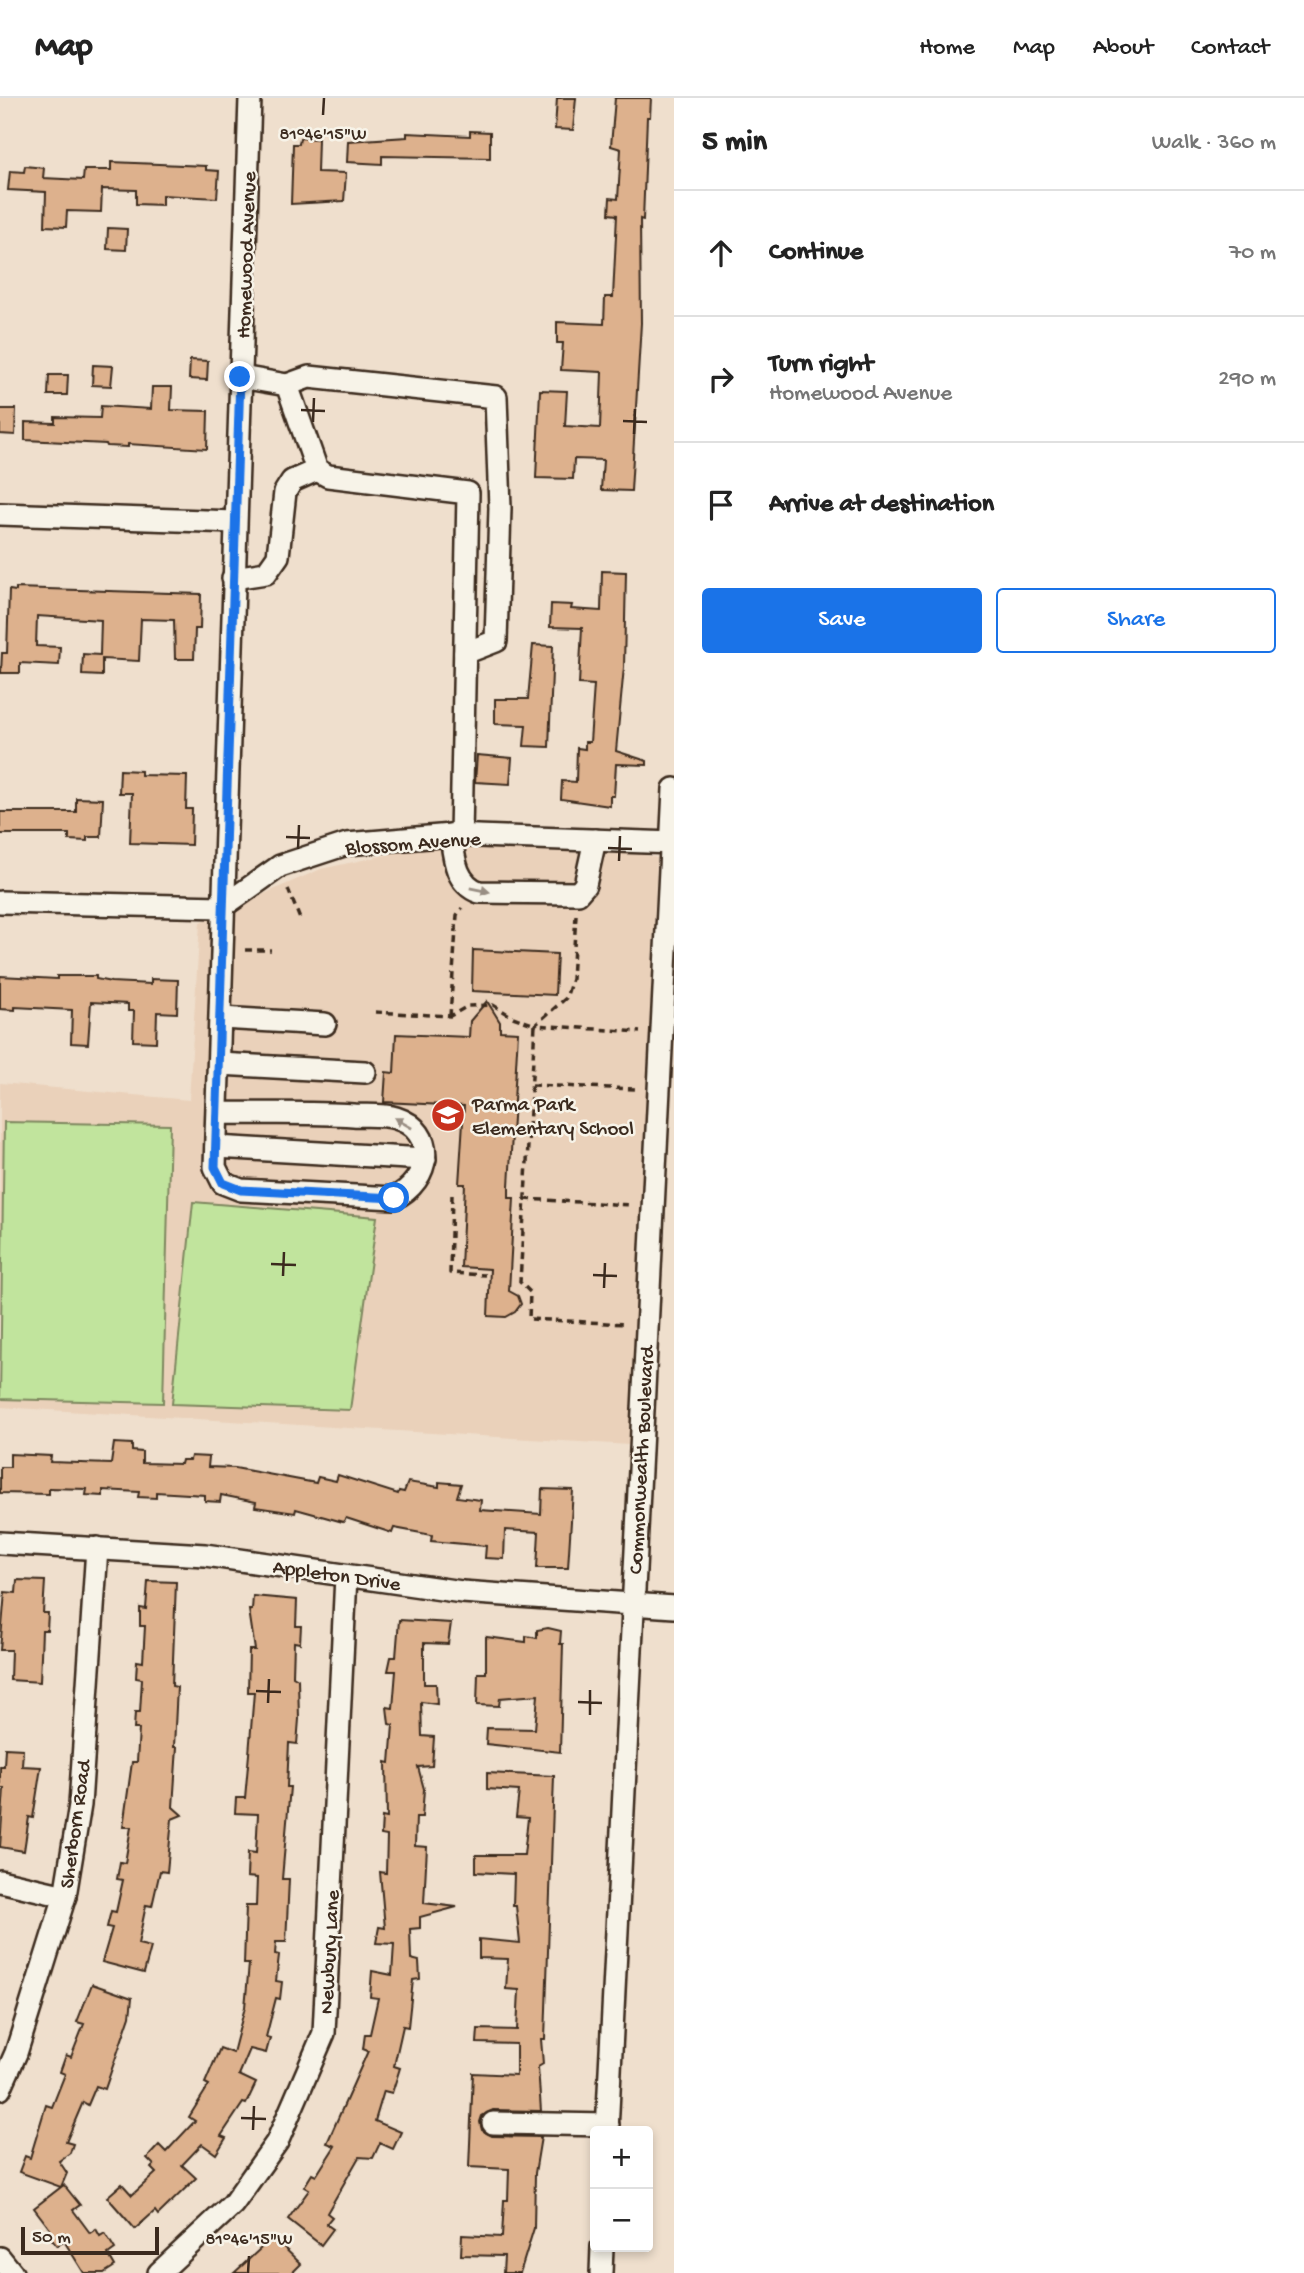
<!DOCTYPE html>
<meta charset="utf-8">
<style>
body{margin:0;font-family:"Gochi Hand",sans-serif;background:#f6f6f6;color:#222}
.controls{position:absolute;right:21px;bottom:21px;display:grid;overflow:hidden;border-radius:7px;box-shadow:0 4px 10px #0003}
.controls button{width:63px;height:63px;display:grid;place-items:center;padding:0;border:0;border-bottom:2px solid #e0e0e0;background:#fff;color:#222;font:35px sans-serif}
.scale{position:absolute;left:21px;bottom:18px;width:138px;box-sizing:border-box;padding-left:7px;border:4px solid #3b2a1e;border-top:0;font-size:19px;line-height:24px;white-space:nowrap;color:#3b2a1e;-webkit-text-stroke:5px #f7f3e8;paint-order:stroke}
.stop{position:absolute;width:21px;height:21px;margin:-16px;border:5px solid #1a73e8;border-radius:50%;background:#fff}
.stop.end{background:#1a73e8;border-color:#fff;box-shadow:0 2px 7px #0008}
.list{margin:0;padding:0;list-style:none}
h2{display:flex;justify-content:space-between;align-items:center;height:91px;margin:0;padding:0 28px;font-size:30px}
h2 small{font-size:23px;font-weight:400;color:#767676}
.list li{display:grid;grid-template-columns:46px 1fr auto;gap:21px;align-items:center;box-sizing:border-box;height:126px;padding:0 28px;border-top:2px solid #e0e0e0}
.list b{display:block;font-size:26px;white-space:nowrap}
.list p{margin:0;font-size:23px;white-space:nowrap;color:#767676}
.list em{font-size:23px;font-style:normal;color:#767676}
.actions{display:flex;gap:14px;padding:21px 28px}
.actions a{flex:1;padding:16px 0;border:2px solid #1a73e8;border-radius:7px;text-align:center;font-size:24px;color:#1a73e8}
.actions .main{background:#1a73e8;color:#fff}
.icon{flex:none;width:38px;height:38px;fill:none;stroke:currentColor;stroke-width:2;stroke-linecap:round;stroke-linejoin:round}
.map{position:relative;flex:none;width:674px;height:2175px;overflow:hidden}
header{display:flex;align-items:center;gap:42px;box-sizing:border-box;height:98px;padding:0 35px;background:#fff;border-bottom:2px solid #e0e0e0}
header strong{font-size:33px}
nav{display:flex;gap:38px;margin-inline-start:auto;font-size:24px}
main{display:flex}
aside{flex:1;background:#fff}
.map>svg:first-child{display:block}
</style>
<header>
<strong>Map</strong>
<nav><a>Home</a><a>Map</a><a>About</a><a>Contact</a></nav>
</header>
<main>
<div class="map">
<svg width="674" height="2175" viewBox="0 0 674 2175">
<rect width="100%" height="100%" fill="#efdfcd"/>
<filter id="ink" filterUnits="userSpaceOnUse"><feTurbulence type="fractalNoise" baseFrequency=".0143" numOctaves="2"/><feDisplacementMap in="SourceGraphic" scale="14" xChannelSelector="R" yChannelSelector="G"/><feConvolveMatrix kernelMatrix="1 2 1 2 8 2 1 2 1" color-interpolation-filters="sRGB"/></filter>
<g filter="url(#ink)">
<path fill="#ead1ba" d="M432,747l202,7 23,6 -27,587 -630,-38v-324l189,17 11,-178 121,-53z"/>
<g fill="#c1e49d" stroke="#7e875e" stroke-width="2">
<path d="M4,1024l166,3 -7,278 -163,-4z"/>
<path d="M193,1104l184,15 -27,193 -178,-6z"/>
</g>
<g fill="#ddb18d" stroke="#3b2a1e" stroke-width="2">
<path d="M557,0h19l-3,32 -18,-1z"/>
<path d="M615,0h36l-1,19h-3l-4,103 -3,-1 1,104 -10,168 -30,-1 2,-30 -29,-1 -1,20 -37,-1 4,-88 27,1 -2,35 35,2 2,-56 -41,-2 2,-27h-6v-21l47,2 1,-27h8l4,-82 -8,-1 1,-16 8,1 3,-50 -10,-3z"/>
<path d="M470,33l20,1v26l-108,-2v8l-35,-2 1,-21 59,-4v-4l63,3z"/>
<path d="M300,40l18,1 -1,33 29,1 -2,28 -53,3 2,-60h6z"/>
<path d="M111,64l95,4v4l13,1 -2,27 -55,-3v10l-26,-1v-14l-34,-1 -1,23 -34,-1 -1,16 -21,-1 1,-34 -38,-2 2,-19 14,1 1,-6 19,2 -1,10 40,2 1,-10h27z"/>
<path d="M108,130l19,1 -1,21 -19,-1z"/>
<path d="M190,262l18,1 -1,19 -18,-1z"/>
<path d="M93,267l20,1 -2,20 -19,-1z"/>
<path d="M49,277h19l-1,20h-19z"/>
<path d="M152,289h20l-1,23 37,1 -1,38 -79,-5v3l-21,-1 -1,-2 -81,-4v-18l30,1v-6l45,1 1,-12 50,3z"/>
<path d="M0,311h16l-1,26 -15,-1z"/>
<path d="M602,473l24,1 -2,95 -8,84 31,10v4l-31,-1 -2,32h-4v10l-49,-7 1,-18 14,1 1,-34 8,1v-7h5l4,-57 -15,-1 3,-56 -32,-1 1,-23 21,1 -1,4 30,2z"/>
<path d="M16,490l185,6 -1,35h-5l-1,30h-19l-1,-39 -33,-1 -2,42 -37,-2v17l-20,-1 1,-21 17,1 1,-35 -64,-4 -1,30 24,1 -1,18 -39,-2v10h-19l1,-20h5l2,-63 7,1z"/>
<path d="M533,547l20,1 -4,101 -25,-1 2,-21 -31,-1v-25h33z"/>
<path d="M477,657l35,3 -2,26 -35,-2z"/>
<path d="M120,672l21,1v4l46,1 -1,33h6l-1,36 -61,-2 2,-50h-13z"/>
<path d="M76,700l27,1 -2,38h-14v4l-18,-1v-6h-69v-22h76z"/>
<path d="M473,852l84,4 -2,41 -83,-4z"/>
<path d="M0,878l57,3v-3h39v3l15,3 40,2v-5l27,1 -1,33 -20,-1 -1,30 -23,-1 1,-30h-6v-7l-37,-2 -3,42 -17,-1 1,-33 -57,-3v3l-15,-1z"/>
<path d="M487,903l13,21v9l18,1 -9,154v12h5l-5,93 9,5 3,8 -6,8 -9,5 -18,-1 2,-47 -29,-2 4,-83h-6l5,-78 -80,-4 2,-30 8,1 2,-39 73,3 1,-16z"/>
<path d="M114,1345l18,1v7l10,1v11l39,1 1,-4h8l1,-4 18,1 -1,10 27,1 81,15 2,-6 18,4 2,-6 60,19 1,-3 5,1 4,-10 31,5v-5l22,2 -4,13 24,3 -1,10 61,4 1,-25 31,1 -5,78h-31l2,-36 -34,-2 -1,29 -19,-1 1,-12 -55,-5 1,-6 -38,-7 -2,5 -46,-15 -3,4 -47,-13 -1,4 -40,-6 1,-5 -35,-7 -1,7 -15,-1v-6l-49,-3v6l-18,-1 1,-5 -36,-2v6l-17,-1 1,-6 -38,-1v6l-49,-1v-26h10v-13l41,2 -1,6 61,2z"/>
<path d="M17,1482l28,1 -2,32h5l-1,17h-5l-2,52 -30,-2 1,-30h-11l5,-58 11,1z"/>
<path d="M148,1483l28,1 -4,104 5,1 -3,60h3l-4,60 9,8 -10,4 -5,53 -7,-1 -8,35 -6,-1 -8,39 13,3 -7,26 -42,-11 10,-34 -5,-1 4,-16 5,1 7,-32 -6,-1 3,-17 5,1 6,-36h-8l9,-65h5l2,-33h-5l1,-17h5l2,-33 -6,-1 1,-17 6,1 2,-36h-5v-18l6,1z"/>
<path d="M253,1498l44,4 -1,26h5l-1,17 -6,-1 -1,34 5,3 1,40 -2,25 -8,-1 -2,44h3l-8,92h7l-3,63h-10l-1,12 4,1 -3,26 6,1 -2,17 -4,-1 -10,39 4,1 -4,15 -16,-4 -11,26 17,8 -10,21 -3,-1 -22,33 5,2 -10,16 -14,-10 -20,21 14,13 -38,37 -3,-4 -20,18 -28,-32 15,-13 10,11 24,-22 -5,-5 3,-3 -7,-7 12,-13 7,7 29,-31 -6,-4 20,-32 -4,-2 15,-35 13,5 12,-46 4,-43h-5l2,-58h10l1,-28 -10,-1 1,-25 8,1 2,-39 -23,-1 1,-15h9l4,-44 5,-62h-6l1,-42h6l-6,-40h3z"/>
<path d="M399,1522l52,3 -3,21 -24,-1v41h12l1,20 -16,-2 1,34 12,1 -2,29 -14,1 6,22 -2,28h-6l-1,29 12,1 -3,56 33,4 -37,10v11l-10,1 1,30 8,2 1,18 -7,1 -5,47 -5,-1 -9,40 6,2 -8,25 -8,-2 -9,30 26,11 -8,17 -13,-6 -7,15 -14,-1 -32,56 5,4 -6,7 7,5 -12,16 -33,-26 21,-29 -5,-3 8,-13 4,2 19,-30 -8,-3 41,-92 -5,-2 2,-15h5l8,-36 -8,-1 2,-26 20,4 2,-31 -18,-1 3,-16 6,1 -5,-56 6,1 1,-37 -6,-1 1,-18 5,1 -1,-56 4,1 3,-38 -4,-1 -2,-17 6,1 3,-37h-8l3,-14h5z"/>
<path d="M548,1530l13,3 -1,13h3l-3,108 -74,-8 1,-16 48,1 3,-34 -38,3 -1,8 -22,-1 1,-32h8v-36l40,5v-6l11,2v-8z"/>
<path d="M5,1650l18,1 -1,17 19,1 -8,51 -4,-1 -5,34 -24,-4 4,-59h-4v-22h4z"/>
<path d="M487,1675l67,3 -9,263h-4l2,25 -5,3 3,44 -48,-1 -11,6 -2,6 2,8 10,6 49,1 -6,36 -1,55 -14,45h-17l1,-17 -43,-1 1,-20 40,2 2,-37h4l1,-31 -40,-2 4,-94 43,2v-31l-39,-1 1,-14 39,1 2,-40 -13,-1 2,-30 -29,-1v-19l41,4 -4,-37h-3l1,-32 -38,-2v-17h48l4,-37 -12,-1 3,-26 -32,-2z"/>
<path d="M92,1886l40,14 -2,18 -25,73 -9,-3 -8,19 -5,-3 -17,40 7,2 -3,9 -11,8 8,12 -6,14 3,-2 16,20 -7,5 17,23 6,-4 4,7 5,-3 10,16 -7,5 7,12 -11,7h-20l-20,-32 -7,5 -11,-14 4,-3 -16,-21 27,-21 -42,-15 6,-16 5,2 16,-53 6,2 13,-33 -5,-2 6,-17 5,2 13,-33 -7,-2z"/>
<path d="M273,2139l28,27 -9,9h-58z"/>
</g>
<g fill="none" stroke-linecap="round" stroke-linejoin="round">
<g stroke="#3b2a1e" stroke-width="26">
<g id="minor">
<path d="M241,279l46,8 30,85 11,6 140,17 -7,342"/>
<path d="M287,287l22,-8 187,20 4,111 -4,133 -31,12"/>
<path d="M0,416l235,8"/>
<path d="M233,480l33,-5 12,-17 7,-64 7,-11 25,-11"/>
<path d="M451,737c3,22 4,48 28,57l99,1 7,-8 10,-45"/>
<path d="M0,804l222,5 58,-41 67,-22 104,-9 223,8"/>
<path d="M221,920l104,6"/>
<path d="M220,966l145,8"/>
<path d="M218,1015c45,1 90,-1 135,2 13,1 30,-1 43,3 42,13 35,63 -2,80l-153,-8 -18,-7 -8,-16 35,-1069"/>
<path d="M216,1049l209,12"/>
<path d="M0,1445l205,12 257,37 212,15"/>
<path d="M0,1783l65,15"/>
<path d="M0,1991l16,-36 49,-157 15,-91 17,-257"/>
<path d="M493,2025l115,2"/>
<path d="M607,2033l67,-1342"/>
<path d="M0,2160l12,15"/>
<path d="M159,2175l74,-69 44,-62 47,-109 22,-457"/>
<path d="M601,2175l1,-26"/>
</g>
</g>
<g stroke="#3b2a1e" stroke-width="3.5" stroke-dasharray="7 5" stroke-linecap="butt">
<path d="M288,791l12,30"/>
<path d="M576,817l-4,64 -6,19 -31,27 105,7"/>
<path d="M245,852h26"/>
<path d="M375,914l75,4 18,-10 25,-1 20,12 22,8 -15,257 10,10 -1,27 96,5"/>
<path d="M450,918l7,-101 5,-7"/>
<path d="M532,987l105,4"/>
<path d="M452,1097l-2,78 35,2"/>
<path d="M525,1101l106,6"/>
</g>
<use href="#minor" stroke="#f7f3e8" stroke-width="21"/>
</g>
<defs><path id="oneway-solid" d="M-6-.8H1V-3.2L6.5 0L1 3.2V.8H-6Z" transform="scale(1.75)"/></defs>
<g fill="#998e83">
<use href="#oneway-solid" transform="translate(480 792) rotate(12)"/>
<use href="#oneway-solid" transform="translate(403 1025) rotate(-150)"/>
</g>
</g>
<g fill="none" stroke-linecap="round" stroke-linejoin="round" filter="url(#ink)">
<path stroke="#1a73e8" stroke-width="9" d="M240,279l-25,790 8,16 18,7 153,8"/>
</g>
<path fill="none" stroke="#3b2a1e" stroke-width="2.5" d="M323,17l1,-17M301,312l24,1M623,323l24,1M313,324l1,-24M634,336l1,-25M286,739l24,1M608,750l24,1M298,751l1,-24M619,763l1,-25M271,1166l25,1M593,1177l24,1M283,1178l1,-24M604,1190l1,-25M256,1593l25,1M578,1604l24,1M268,1605l1,-24M590,1617v-25M241,2020l25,1M253,2032l1,-24M248,2175l1,-17"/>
<defs>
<g id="school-disc" transform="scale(1.75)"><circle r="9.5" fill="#c8321e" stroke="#f7f3e8"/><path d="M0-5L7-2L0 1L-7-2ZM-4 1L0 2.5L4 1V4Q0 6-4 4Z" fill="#fff"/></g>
</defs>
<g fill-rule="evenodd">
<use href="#school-disc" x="448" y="1017"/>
</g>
<g text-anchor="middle" stroke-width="5" stroke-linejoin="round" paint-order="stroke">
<g font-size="21" fill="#3b2a1e" stroke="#f7f3e8">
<text transform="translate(245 157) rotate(-88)" y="7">Homewood Avenue</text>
<text transform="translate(413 744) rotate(-4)" y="7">Blossom Avenue</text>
<text transform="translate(640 1362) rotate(-87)" y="7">Commonwealth Boulevard</text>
<text transform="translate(337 1476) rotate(8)" y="7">Appleton Drive</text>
<text transform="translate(74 1726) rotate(-82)" y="7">Sherborn Road</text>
<text transform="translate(328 1854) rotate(-87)" y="7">Newbury Lane</text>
</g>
<g font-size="21" fill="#3b2a1e" stroke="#f7f3e8" text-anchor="start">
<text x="472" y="1012">Parma Park<tspan x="472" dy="24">Elementary School</tspan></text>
</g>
</g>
<g font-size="18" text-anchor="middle" fill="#3b2a1e" stroke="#f7f3e8" stroke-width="5" stroke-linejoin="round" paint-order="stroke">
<text x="323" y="41">81°46'15"W</text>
<text x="249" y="2146">81°46'15"W</text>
</g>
</svg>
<div class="controls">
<button>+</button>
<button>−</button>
</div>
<div class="scale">50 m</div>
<div class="stop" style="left:394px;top:1100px"></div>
<div class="stop end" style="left:240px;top:279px"></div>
</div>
<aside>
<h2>5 min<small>Walk · 360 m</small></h2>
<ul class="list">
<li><svg class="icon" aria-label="ahead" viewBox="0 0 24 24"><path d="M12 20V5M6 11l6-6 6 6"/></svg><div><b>Continue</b></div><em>70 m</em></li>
<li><svg class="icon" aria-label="right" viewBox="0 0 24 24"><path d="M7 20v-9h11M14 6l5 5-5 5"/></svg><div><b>Turn right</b><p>Homewood Avenue</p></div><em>290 m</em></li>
<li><svg class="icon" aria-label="arrive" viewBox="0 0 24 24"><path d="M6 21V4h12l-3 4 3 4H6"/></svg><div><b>Arrive at destination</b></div></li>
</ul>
<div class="actions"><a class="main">Save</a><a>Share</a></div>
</aside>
</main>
